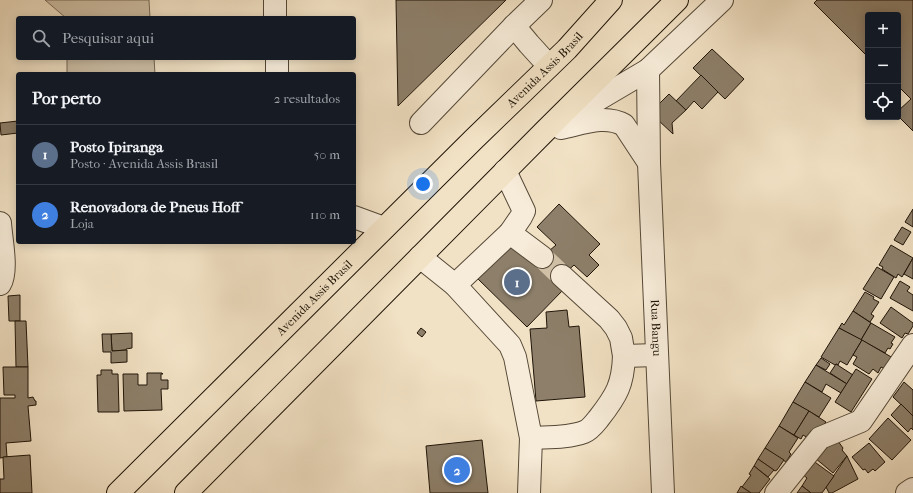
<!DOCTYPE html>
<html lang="pt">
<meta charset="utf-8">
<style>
body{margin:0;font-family:"IM FELL French Canon",serif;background:#242831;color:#f1f3f6}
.controls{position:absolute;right:12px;top:12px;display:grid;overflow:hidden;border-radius:4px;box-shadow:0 2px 10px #0003}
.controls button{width:36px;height:36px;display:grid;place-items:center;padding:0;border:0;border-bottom:1px solid #363941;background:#171b24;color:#f1f3f6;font:20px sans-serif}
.you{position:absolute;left:423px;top:184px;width:14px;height:14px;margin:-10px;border:3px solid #fff;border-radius:50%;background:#1a73e8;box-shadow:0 0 0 6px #1a73e833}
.badge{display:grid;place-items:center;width:26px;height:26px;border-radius:50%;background:#c59692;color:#fff;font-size:13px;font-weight:700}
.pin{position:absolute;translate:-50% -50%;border:2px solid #fff;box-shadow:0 1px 4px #0006}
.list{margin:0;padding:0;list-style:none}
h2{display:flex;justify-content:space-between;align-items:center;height:52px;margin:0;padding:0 16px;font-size:17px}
h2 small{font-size:13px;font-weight:400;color:#9ea1a6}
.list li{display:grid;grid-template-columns:26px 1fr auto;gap:12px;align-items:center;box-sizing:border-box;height:60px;padding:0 16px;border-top:1px solid #363941}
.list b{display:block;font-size:15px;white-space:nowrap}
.list p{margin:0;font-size:13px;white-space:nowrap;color:#9ea1a6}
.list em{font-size:13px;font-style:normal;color:#9ea1a6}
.icon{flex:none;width:22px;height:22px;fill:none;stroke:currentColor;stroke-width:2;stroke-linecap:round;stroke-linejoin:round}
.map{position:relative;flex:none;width:913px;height:493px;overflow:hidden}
.search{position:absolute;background:#171b24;box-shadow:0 2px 10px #0003;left:16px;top:16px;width:340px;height:44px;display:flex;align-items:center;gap:10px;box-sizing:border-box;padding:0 14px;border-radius:4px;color:#9ea1a6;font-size:15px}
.panel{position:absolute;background:#171b24;box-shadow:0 2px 10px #0003;left:16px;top:72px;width:340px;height:172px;border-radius:4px}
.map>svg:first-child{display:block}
</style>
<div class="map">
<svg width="913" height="493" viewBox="0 0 913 493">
<rect width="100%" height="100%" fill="#f2e2c5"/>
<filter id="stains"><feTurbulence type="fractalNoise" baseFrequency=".005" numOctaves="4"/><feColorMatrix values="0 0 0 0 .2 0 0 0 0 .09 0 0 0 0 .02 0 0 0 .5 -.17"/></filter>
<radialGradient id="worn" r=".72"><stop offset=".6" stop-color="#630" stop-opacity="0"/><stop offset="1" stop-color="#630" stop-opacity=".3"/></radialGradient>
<g fill="#cebfa5" stroke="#766a56">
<path d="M45,0h104l1,18h-84z"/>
<path d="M67,58h87l1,16h-88z"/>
</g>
<g fill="#8d7f6a" stroke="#1f1408">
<path d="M396,0h110l-108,106z"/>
<path d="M817,0h96v131l-15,-15v-5l13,-12 -13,-13v-71h-30v42l-54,-54z"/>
<path d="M712,49l32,30 -19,20 -32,-31z"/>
<path d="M701,75l17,17 -16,17 -8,-8 -8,9 -10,-9z"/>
<path d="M669,94l17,16 -14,13 1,11 -16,-15v-13z"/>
<path d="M18,121v12l-17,2 -1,-12z"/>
<path d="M559,204l41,40 -11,11 10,10 -12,12 -13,-12 -12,11 1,14 -36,37 -51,-50 37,-38 29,18 14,-12 -19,-18z"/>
<path d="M913,209v18l-8,-5z"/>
<path d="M902,227l9,5 -8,13 -9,-5z"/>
<path d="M891,245l22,13 -11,19 -4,-3 -2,4 -14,-9 1,-2 -4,-2z"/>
<path d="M913,258v21l-9,-5z"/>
<path d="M877,267l17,10 -13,22 -18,-10z"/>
<path d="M900,281l10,6 -3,4 6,4v16l-23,-13z"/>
<path d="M865,292l9,5 -1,2 6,3 -8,12 3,2 -4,6 -17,-11z"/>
<path d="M20,295v26h-11l-1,-25z"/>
<path d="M891,307l22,16v3l-5,8 -3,-1 -3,5 -22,-15z"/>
<path d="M567,310l2,17 10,-1 6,71 -49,4 -6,-72 17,-1 -1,-16z"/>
<path d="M853,311l18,12 -10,17 -22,-12 3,-5 2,2z"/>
<path d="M15,321h11l2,46h-12z"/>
<path d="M871,323l24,14 -4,6 2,1 -3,5 -2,-1 -3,5 -24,-13z"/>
<path d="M421,328l5,4 -4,5 -5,-4z"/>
<path d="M839,328l23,12 -15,25 -7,-4 -2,4 -2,-1 -1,1 -14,-8z"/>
<path d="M132,333v15l-6,1v1l-14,1 -1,-17z"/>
<path d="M102,334h9l1,17 15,-1v12l-16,1v-11h-8z"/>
<path d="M862,340l31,18 -8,11 -4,-2 -3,6 -5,-4 -4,5 -16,-10 4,-7 -4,-2z"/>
<path d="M821,358l9,6 -4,6 -10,-5z"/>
<path d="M836,364l17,11 -6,9 -17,-11z"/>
<path d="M816,365l31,19 -6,9 -15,-9 -4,8 -17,-10z"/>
<path d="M3,367h25v31l5,-1 2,4h1v4l-8,1 3,35 -25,2 1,14 -7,1v-60h15v-3h-11z"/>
<path d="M856,369l16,10 -21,33 -16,-10z"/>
<path d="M101,370h11v4h6l1,38h-21l-1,-37h4z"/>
<path d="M147,373h15l1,1h-2v6h7v9h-7l1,21 -38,1 -1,-37h15v11h9z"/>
<path d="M805,382l26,16 -12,19 -26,-15z"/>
<path d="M904,382l9,8v26l-20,-19z"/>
<path d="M793,402l16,9 -15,24 -15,-9z"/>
<path d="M901,404l12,12v14l-2,-2 -3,4 -17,-17z"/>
<path d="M809,411l17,11 -16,17 -7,-4 -2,4 -7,-4z"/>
<path d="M888,418l23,22 -19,20 -23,-21z"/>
<path d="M779,426l19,12 -9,14 2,2 -5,8 -21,-14z"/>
<path d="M835,437l8,11 -1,2 5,6 -14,17 -18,-15z"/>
<path d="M482,440l6,53h-58l-4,-47z"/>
<path d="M869,443l16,19 -10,9 -2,-2 -5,4 -3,-4 -2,1 -11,-13z"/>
<path d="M765,448l19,12 -7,10 -2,1 -17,-12z"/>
<path d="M30,455l2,38h-32v-14h4l-1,-22z"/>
<path d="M847,456l11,23 -26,14h-3l-3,-6z"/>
<path d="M758,459l16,11 -6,7 -14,-11z"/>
<path d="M812,460l22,16 -12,17h-11l-9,-7 5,-8 -5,-4z"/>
<path d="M754,466l16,13 -11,14h-8l-9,-6 9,-12 -2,-1z"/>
<path d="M741,486l1,1 9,6h-14z"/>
<path d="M802,486l9,7h-14z"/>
</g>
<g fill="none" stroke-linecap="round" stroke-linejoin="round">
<path stroke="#d2c3a9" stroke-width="22" stroke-dasharray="22 11" stroke-linecap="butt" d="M542,257l20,19"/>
<g stroke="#544837" stroke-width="24">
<g id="minor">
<path d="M275,0v18"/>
<path d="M541,0l-27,26 15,18 20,22"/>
<path d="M277,58v16"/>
<path id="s1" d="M648,70l1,93 14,330"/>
<path d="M421,123l93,-97"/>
<path d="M558,123l90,-53 74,-70"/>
<path d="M561,128c20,-4 44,-14 63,-3l25,38"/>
<path d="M354,217l30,11"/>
<path d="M0,223c1,16 8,48 0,61"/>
<path d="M510,233l32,24"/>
<path d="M420,257l35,28 55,-52 11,-16 3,-6 -19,-40"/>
<path d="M562,276l47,43 7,9 5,10 3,18 33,-1"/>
<path d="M455,285l55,60 5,12 16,81c17,-1 37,0 53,-6 6,-2 11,-9 15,-14 18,-23 24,-34 25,-62"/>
<path d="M529,493l2,-55"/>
<path d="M776,493l44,-55 41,-17 52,-76"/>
<path d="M907,493l6,-4"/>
</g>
</g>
<g stroke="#1f1408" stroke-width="24">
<g id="major">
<path id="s2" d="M118,493l356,-354 93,-90 44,-49"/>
<path d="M186,493l358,-361 133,-132"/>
</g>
</g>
<use href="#minor" stroke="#f7ecd9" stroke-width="22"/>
<use href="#major" stroke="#f2e2c5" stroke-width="22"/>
</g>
<g text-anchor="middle" stroke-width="4" stroke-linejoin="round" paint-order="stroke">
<g font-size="12" fill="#1f1408" stroke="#f7ecd9">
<text dy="4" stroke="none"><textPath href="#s2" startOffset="601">Avenida Assis Brasil</textPath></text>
<text dy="4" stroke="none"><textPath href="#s2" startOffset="277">Avenida Assis Brasil</textPath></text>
<text dy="4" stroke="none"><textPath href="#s1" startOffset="258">Rua Bangu</textPath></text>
</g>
</g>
<rect width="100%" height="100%" filter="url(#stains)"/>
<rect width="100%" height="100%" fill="url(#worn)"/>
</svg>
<div class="controls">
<button>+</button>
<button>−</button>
<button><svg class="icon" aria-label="locate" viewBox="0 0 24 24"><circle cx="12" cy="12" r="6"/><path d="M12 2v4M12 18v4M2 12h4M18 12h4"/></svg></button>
</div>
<div class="you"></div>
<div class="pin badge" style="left:517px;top:282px;background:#5c6f8a">1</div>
<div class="pin badge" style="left:457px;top:470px;background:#3f7fe0">2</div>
<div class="search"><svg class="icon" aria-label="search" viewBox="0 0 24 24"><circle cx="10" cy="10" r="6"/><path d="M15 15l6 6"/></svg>Pesquisar aqui</div>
<section class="panel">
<h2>Por perto<small>2 resultados</small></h2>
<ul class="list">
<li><span class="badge" style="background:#5c6f8a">1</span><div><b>Posto Ipiranga</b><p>Posto · Avenida Assis Brasil</p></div><em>50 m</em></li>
<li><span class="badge" style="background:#3f7fe0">2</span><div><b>Renovadora de Pneus Hoff</b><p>Loja</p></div><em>110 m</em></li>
</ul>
</section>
</div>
